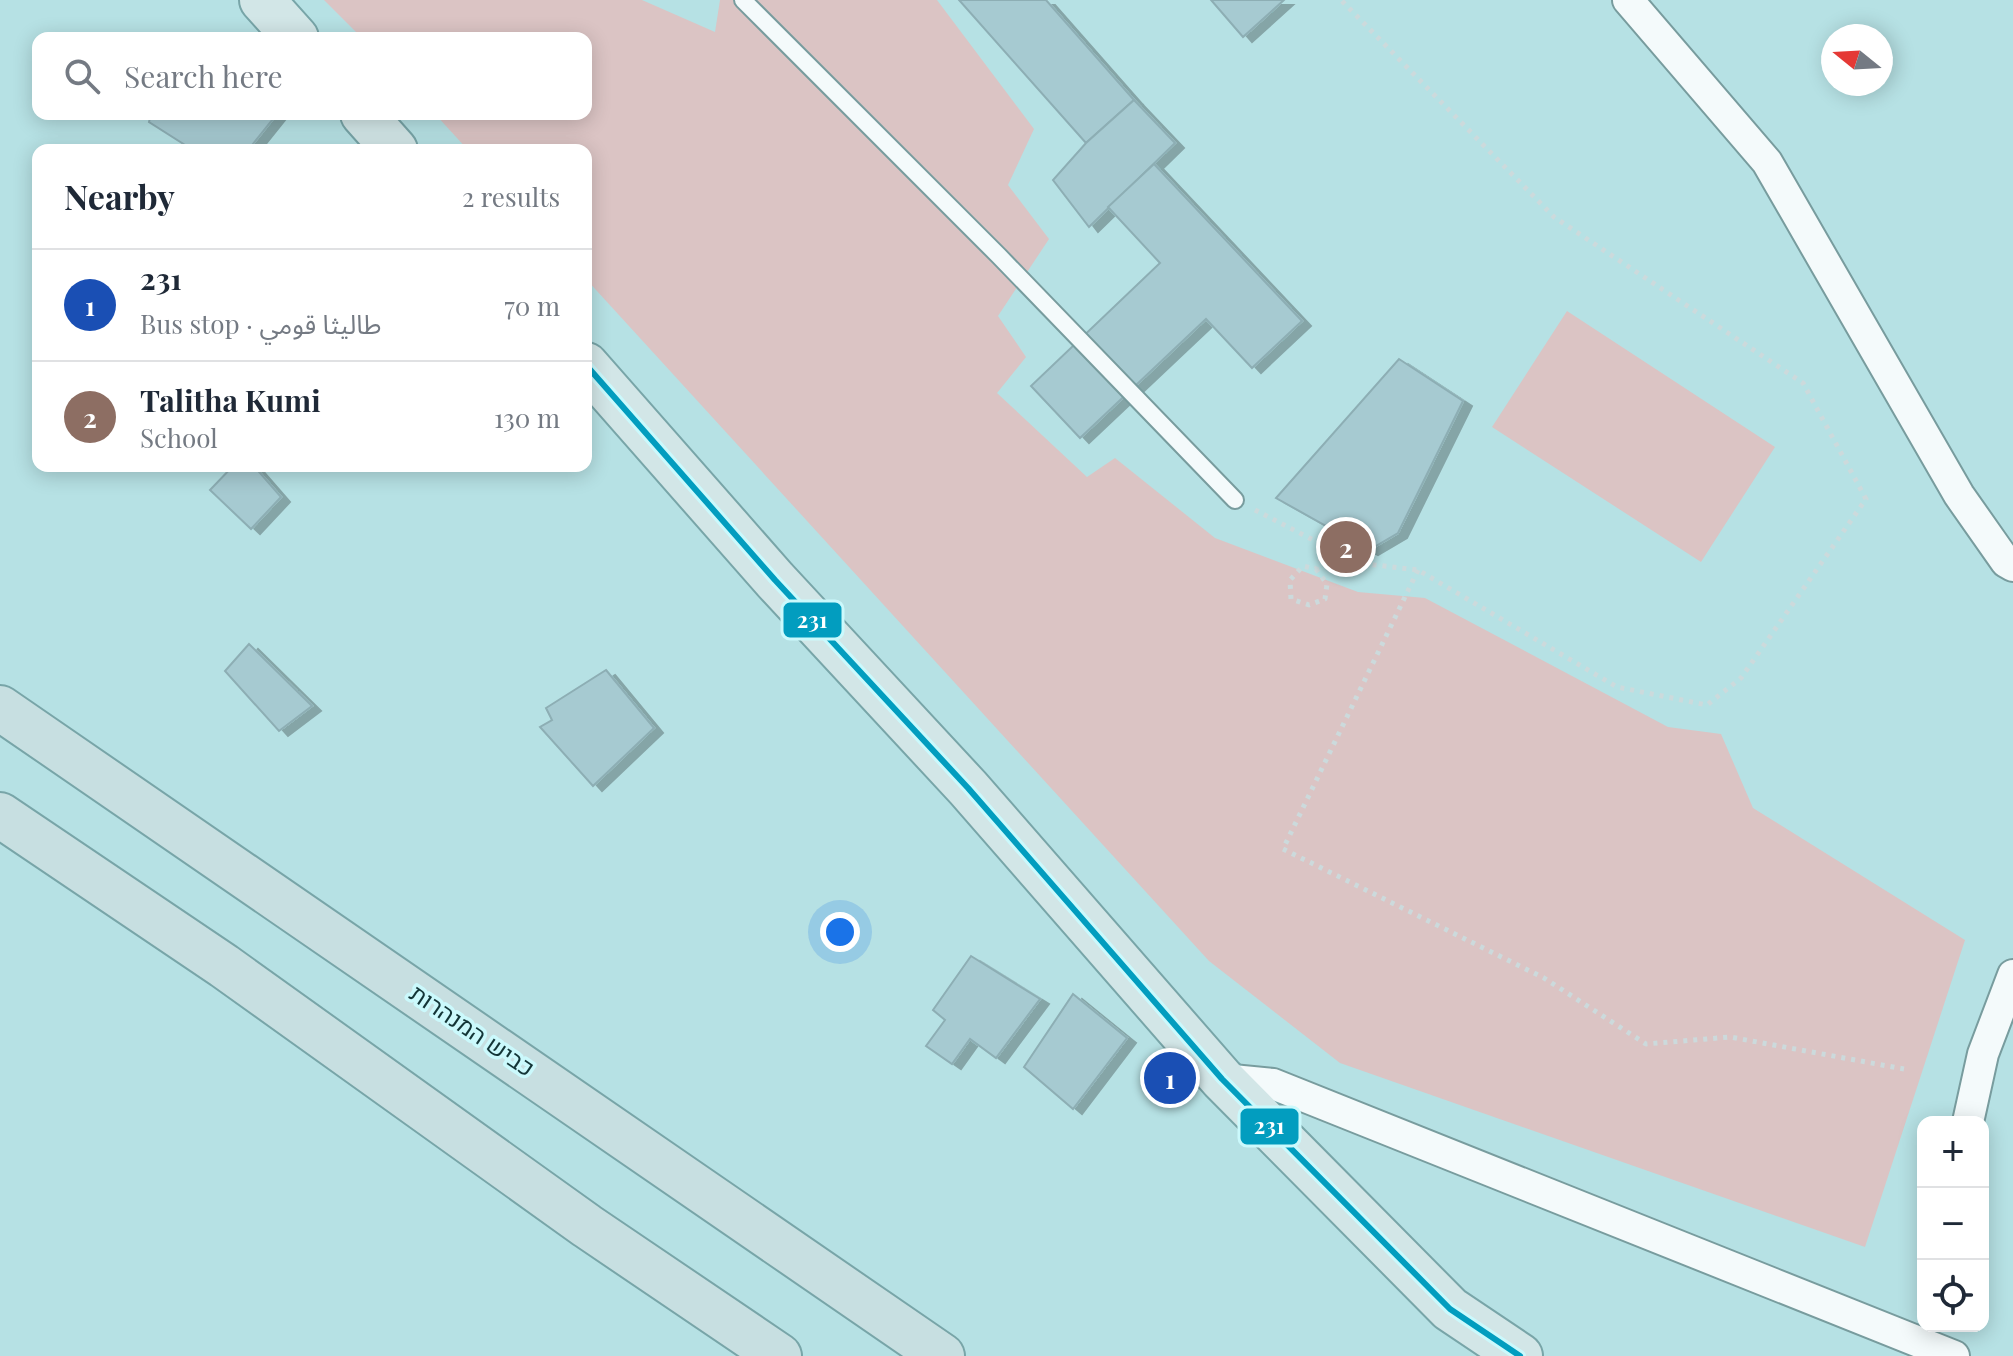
<!DOCTYPE html>
<meta charset="utf-8">
<style>
body{margin:0;font-family:"Playfair Display","Noto Sans Arabic",Heebo,serif;background:#f2f2f3;color:#1f2937}
.controls{position:absolute;right:24px;bottom:24px;display:grid;overflow:hidden;border-radius:16px;box-shadow:0 4px 20px #0003}
.controls button{width:72px;height:72px;display:grid;place-items:center;padding:0;border:0;border-bottom:2px solid #e0e1e3;background:#fff;color:#1f2937;font:40px sans-serif}
.compass{position:absolute;left:1821px;top:24px;width:72px;height:72px;border-radius:50%;background:#fff;box-shadow:0 4px 20px #0003;rotate:288deg}
.you{position:absolute;left:840px;top:932px;width:28px;height:28px;margin:-20px;border:6px solid #fff;border-radius:50%;background:#1a73e8;box-shadow:0 0 0 12px #1a73e833}
.badge{display:grid;place-items:center;width:52px;height:52px;border-radius:50%;background:#ea580c;color:#fff;font-size:26px;font-weight:700}
.pin{position:absolute;translate:-50% -50%;border:4px solid #fff;box-shadow:0 2px 8px #0006}
.list{margin:0;padding:0;list-style:none}
h2{display:flex;justify-content:space-between;align-items:center;height:104px;margin:0;padding:0 32px;font-size:34px}
h2 small{font-size:26px;font-weight:400;color:#747a83}
.list li{display:grid;grid-template-columns:52px 1fr auto;gap:24px;align-items:center;box-sizing:border-box;height:112px;padding:0 32px;border-top:2px solid #e0e1e3}
.list b{display:block;font-size:30px;white-space:nowrap}
.list p{margin:0;font-size:26px;white-space:nowrap;color:#747a83}
.list em{font-size:26px;font-style:normal;color:#747a83}
.icon{flex:none;width:44px;height:44px;fill:none;stroke:currentColor;stroke-width:2;stroke-linecap:round;stroke-linejoin:round}
.map{position:relative;flex:none;width:2013px;height:1356px;overflow:hidden}
.search{position:absolute;background:#fff;box-shadow:0 4px 20px #0003;left:32px;top:32px;width:560px;height:88px;display:flex;align-items:center;gap:20px;box-sizing:border-box;padding:0 28px;border-radius:16px;color:#747a83;font-size:30px}
.panel{position:absolute;background:#fff;box-shadow:0 4px 20px #0003;left:32px;top:144px;width:560px;height:328px;border-radius:16px}
.map>svg:first-child{display:block}
</style>
<div class="map">
<svg width="2013" height="1356" viewBox="0 0 2013 1356">
<defs>
<filter id="shadow"><feDropShadow dx="9" dy="5" stdDeviation="0" flood-color="#0004"/></filter>
</defs>
<rect width="100%" height="100%" fill="#b6e1e4"/>
<g fill="#dbc4c4">
<path d="M324,0h318l73,32 5,-32h217l97,129 -26,56 41,54 -51,77 28,41 -29,36 90,84 28,-19 100,80 143,54 67,6 243,129 53,7 32,74 212,132 -100,307 -525,-184 -131,-102 -623,-682v-129h-118l-33,-36h151v-76h-224z"/>
<path d="M1567,311l208,136 -74,115 -209,-135z"/>
</g>
<g fill="#a6cad1" stroke="#8daeb4" stroke-width="2" filter="url(#shadow)">
<path d="M959,0h87l88,100 -48,43z"/>
<path d="M1211,0h73l-41,37z"/>
<path d="M1134,100l41,43 -86,84 -36,-47 33,-37z"/>
<path d="M151,114h123l2,1 -28,35h-55l-44,-28z"/>
<path d="M1154,164l148,157 -50,47 -46,-49 -126,119 -49,-52 129,-123 -52,-56z"/>
<path d="M1399,359l64,42 -65,132 -29,17 -93,-52z"/>
<path d="M233,466h21l27,31 -30,32 -41,-39z"/>
<path d="M249,644l63,62 -33,25 -54,-60z"/>
<path d="M606,670l48,58 -61,58 -53,-59 12,-7 -6,-12z"/>
<path d="M971,956l69,43 -44,59 -26,-19 -18,25 -26,-18 19,-26 -12,-10z"/>
<path d="M1073,994l54,44 -54,71 -49,-42z"/>
</g>
<g fill="none" stroke-linecap="round" stroke-linejoin="round">
<g stroke="#789c9e" stroke-width="20">
<path id="service" d="M743,0l256,256 236,244"/>
</g>
<g stroke="#789c9e" stroke-width="34">
<g id="minor">
<path d="M1628,0l139,162 192,333 47,67 7,4"/>
<path d="M1222,1079l51,5 681,272"/>
<path d="M1968,1122l15,-68 30,-79"/>
</g>
</g>
<g stroke="#78a5a8" stroke-width="48">
<g id="primary">
<path d="M262,0l34,38"/>
<path d="M363,114l32,36"/>
<path d="M586,365l189,215 193,208 254,291 228,230 70,47"/>
</g>
</g>
<g stroke="#78a5a8" stroke-width="48">
<g id="trunk">
<path d="M0,708l942,648"/>
<path d="M0,815l224,151 363,260 192,130"/>
</g>
</g>
<g stroke="#ccdadc" stroke-width="5" stroke-dasharray="4 6" stroke-linecap="butt">
<path d="M1255,510l72,37 40,17 51,6 199,117 90,18 34,-27 125,-179 -63,-116 -249,-166 -213,-217"/>
<path d="M1316,569l11,15 -2,15 -16,6 -18,-6 -1,-19 13,-14 13,3 11,-22"/>
<path d="M1418,570l-135,279 261,129 102,66 84,-7 174,32"/>
</g>
<use href="#service" stroke="#f4fafb" stroke-width="16"/>
<use href="#minor" stroke="#f4fafb" stroke-width="30"/>
<use href="#primary" stroke="#d2e6e7" stroke-width="44"/>
<use href="#trunk" stroke="#c7dfe1" stroke-width="44"/>
<g stroke="#cbf9fc" stroke-width="12">
<path id="bus-1" d="M586,365l189,215 193,208 254,291 228,230 70,47"/>
</g>
<use href="#bus-1" stroke="#029dbf" stroke-width="6"/>
</g>
<g text-anchor="middle" stroke-width="7" stroke-linejoin="round" paint-order="stroke">
<g font-size="24" fill="#133537" stroke="#cbf9fc">
<text transform="translate(472 1031) rotate(34)" y="8">כביש המנהרות</text>
</g>
</g>
<g stroke="#cbf9fc" stroke-width="3">
<rect x="782" y="601" width="61" height="38" rx="8" fill="#029dbf"/>
<rect x="1239" y="1107" width="61" height="39" rx="8" fill="#029dbf"/>
</g>
<g font-size="22" text-anchor="middle" font-weight="bold" fill="#fff">
<text x="812" y="628">231</text>
<text x="1269" y="1134">231</text>
</g>
</svg>
<div class="controls">
<button>+</button>
<button>−</button>
<button><svg class="icon" aria-label="locate" viewBox="0 0 24 24"><circle cx="12" cy="12" r="6"/><path d="M12 2v4M12 18v4M2 12h4M18 12h4"/></svg></button>
</div>
<svg class="compass" viewBox="-18 -18 36 36"><path d="M0-13l5 13h-10z" fill="#e53935"/><path d="M0 13l5-13h-10z" fill="#747a83"/></svg>
<div class="you"></div>
<div class="pin badge" style="left:1170px;top:1078px;background:#1a4fb4">1</div>
<div class="pin badge" style="left:1346px;top:547px;background:#8d6e63">2</div>
<div class="search"><svg class="icon" aria-label="search" viewBox="0 0 24 24"><circle cx="10" cy="10" r="6"/><path d="M15 15l6 6"/></svg>Search here</div>
<section class="panel">
<h2>Nearby<small>2 results</small></h2>
<ul class="list">
<li><span class="badge" style="background:#1a4fb4">1</span><div><b>231</b><p>Bus stop · طاليثا قومي</p></div><em>70 m</em></li>
<li><span class="badge" style="background:#8d6e63">2</span><div><b>Talitha Kumi</b><p>School</p></div><em>130 m</em></li>
</ul>
</section>
</div>
